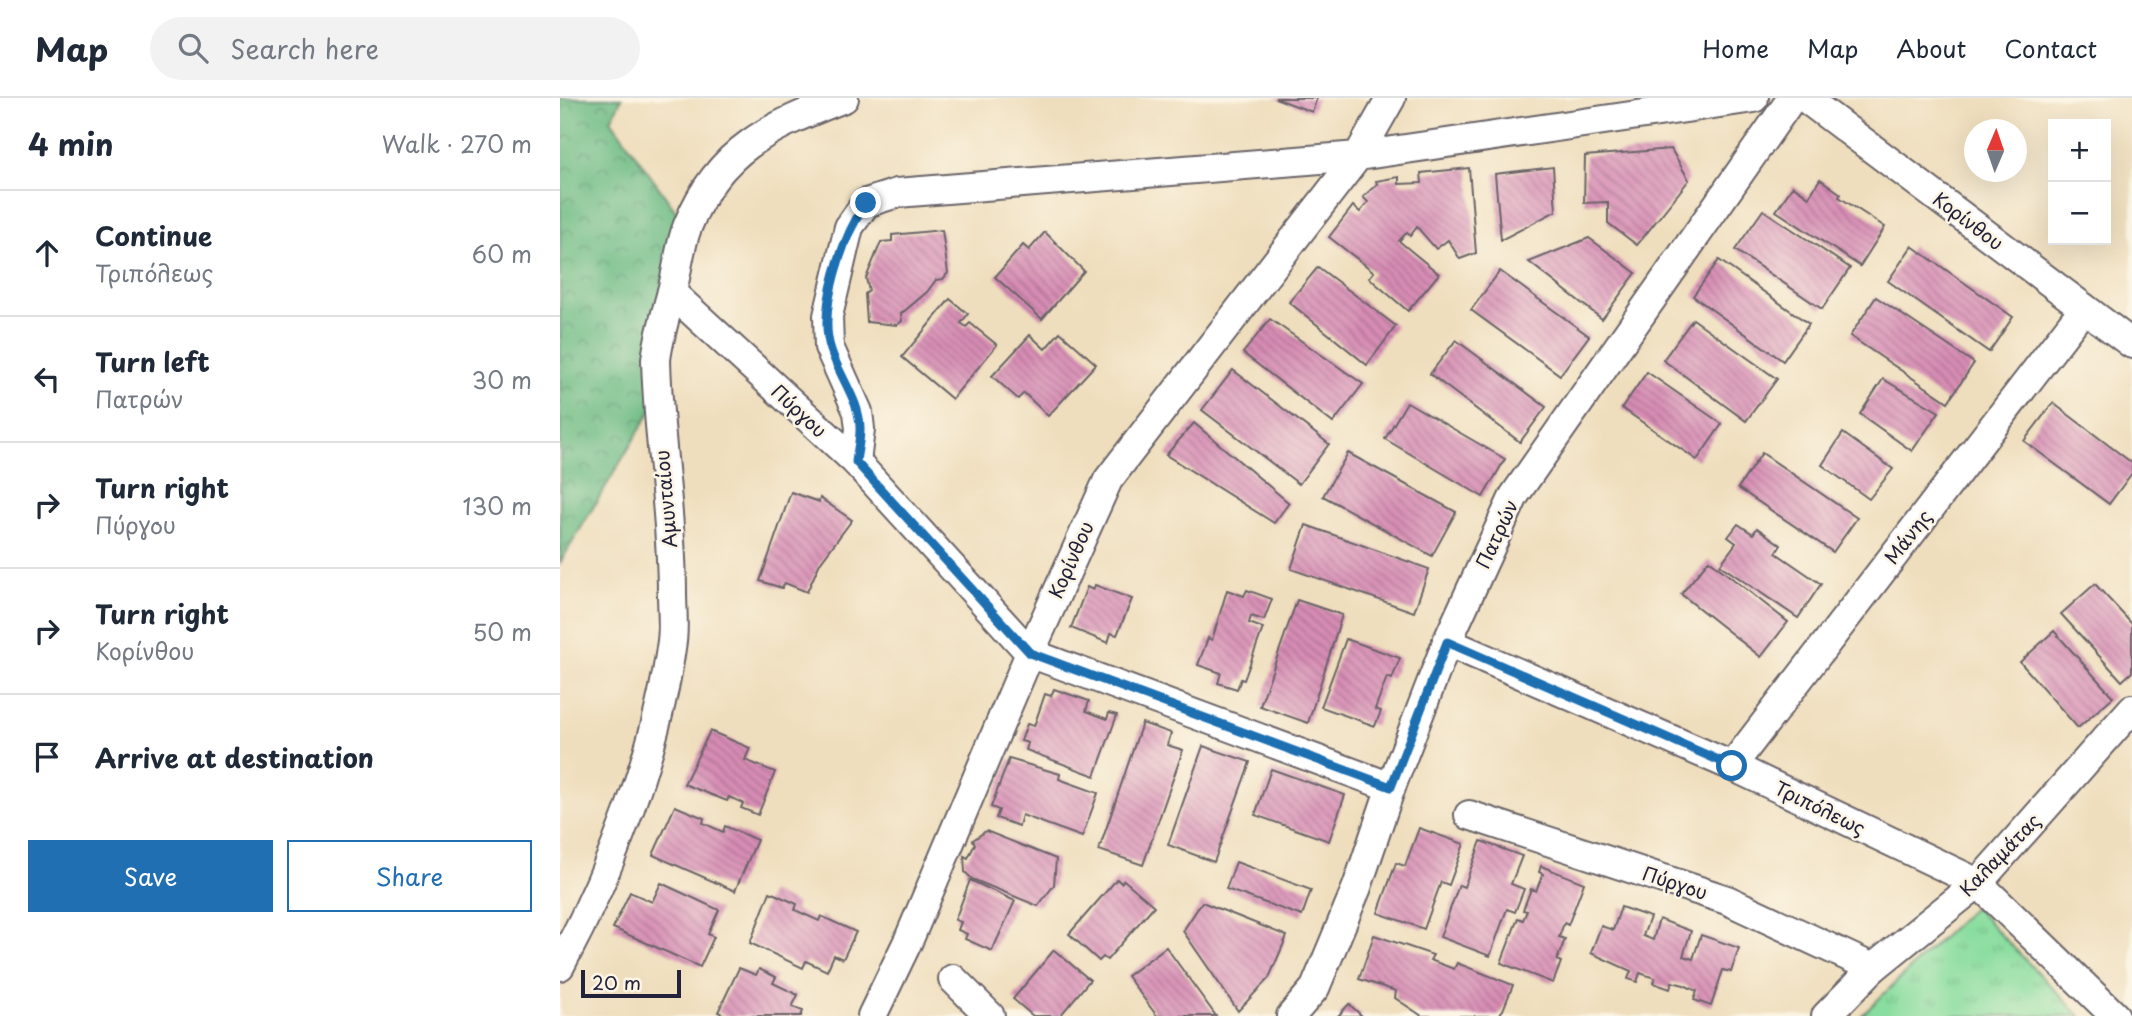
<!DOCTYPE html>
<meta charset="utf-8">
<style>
body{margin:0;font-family:"Playpen Sans",sans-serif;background:#f2f2f3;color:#1f2937}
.controls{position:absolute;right:21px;top:21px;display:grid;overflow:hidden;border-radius:0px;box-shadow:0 7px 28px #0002}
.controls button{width:63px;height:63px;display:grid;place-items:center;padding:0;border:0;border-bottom:2px solid #e0e1e3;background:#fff;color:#1f2937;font:35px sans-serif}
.compass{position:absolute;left:1404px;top:21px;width:63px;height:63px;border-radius:50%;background:#fff;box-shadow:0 7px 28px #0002;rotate:2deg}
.scale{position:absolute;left:21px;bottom:18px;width:100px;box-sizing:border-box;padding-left:7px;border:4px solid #22223b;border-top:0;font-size:19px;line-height:24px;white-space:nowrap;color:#22223b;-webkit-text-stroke:5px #fcf5e5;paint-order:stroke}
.stop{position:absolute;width:21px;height:21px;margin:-16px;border:5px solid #1f6fb2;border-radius:50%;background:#fff}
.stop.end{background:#1f6fb2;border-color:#fff;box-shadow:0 2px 7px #0008}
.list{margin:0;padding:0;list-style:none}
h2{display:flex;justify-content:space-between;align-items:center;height:91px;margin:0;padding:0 28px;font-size:30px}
h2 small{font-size:23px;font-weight:400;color:#747a83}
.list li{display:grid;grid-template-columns:46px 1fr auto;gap:21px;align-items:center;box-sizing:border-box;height:126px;padding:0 28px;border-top:2px solid #e0e1e3}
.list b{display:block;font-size:26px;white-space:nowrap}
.list p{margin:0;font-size:23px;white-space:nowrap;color:#747a83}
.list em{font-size:23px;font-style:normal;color:#747a83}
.actions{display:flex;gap:14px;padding:21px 28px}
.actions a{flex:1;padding:16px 0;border:2px solid #1f6fb2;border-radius:0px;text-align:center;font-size:24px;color:#1f6fb2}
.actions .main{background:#1f6fb2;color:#fff}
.icon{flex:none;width:38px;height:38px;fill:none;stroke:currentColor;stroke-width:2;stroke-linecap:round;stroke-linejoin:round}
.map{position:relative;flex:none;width:1572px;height:918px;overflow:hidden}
header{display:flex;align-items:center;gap:42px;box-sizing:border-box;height:98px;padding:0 35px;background:#fff;border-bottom:2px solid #e0e1e3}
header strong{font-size:33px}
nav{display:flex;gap:38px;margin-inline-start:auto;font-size:24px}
.search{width:490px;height:63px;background:#f2f2f3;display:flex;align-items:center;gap:18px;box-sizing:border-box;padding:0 24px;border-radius:38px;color:#747a83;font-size:26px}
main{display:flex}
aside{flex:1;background:#fff}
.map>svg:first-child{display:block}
</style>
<header>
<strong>Map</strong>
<div class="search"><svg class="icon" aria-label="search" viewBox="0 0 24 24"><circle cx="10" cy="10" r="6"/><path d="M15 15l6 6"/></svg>Search here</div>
<nav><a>Home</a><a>Map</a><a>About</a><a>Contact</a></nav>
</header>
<main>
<aside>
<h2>4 min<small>Walk · 270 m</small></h2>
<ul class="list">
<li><svg class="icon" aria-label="ahead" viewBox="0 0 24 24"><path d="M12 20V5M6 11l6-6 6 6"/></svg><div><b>Continue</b><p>Τριπόλεως</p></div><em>60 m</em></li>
<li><svg class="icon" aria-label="left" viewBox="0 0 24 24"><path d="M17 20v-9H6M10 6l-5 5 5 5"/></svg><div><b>Turn left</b><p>Πατρών</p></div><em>30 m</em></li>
<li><svg class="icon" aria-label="right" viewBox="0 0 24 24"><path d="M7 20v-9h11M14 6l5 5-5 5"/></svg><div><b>Turn right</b><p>Πύργου</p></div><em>130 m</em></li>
<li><svg class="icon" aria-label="right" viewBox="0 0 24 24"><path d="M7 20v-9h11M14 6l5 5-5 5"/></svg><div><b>Turn right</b><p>Κορίνθου</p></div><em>50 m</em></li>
<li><svg class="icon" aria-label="arrive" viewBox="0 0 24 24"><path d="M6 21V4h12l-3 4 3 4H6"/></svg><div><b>Arrive at destination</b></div></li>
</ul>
<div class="actions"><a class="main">Save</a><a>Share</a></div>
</aside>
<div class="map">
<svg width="1572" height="918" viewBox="0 0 1572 918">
<defs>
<pattern id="forest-crowns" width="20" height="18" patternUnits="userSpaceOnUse" patternTransform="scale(1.75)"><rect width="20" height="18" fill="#6ebc86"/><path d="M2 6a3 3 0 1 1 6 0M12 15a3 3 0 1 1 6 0" fill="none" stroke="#5a986f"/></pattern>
<pattern id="park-tufts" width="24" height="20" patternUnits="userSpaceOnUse" patternTransform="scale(1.75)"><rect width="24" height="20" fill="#89dd9f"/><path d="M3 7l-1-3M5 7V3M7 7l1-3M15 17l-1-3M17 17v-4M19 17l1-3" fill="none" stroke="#76bd8a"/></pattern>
<pattern id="building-back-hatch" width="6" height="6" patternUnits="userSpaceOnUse" patternTransform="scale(1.75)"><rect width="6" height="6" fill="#d78cb4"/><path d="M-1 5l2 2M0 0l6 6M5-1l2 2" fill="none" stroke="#ae7294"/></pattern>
</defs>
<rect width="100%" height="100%" fill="#fcf5e5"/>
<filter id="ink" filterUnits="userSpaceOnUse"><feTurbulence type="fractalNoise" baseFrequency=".0143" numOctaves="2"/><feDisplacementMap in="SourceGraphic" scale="14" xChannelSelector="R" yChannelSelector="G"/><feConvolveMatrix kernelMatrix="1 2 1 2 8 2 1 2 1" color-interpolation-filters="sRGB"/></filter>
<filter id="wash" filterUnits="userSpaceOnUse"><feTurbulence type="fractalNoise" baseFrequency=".00686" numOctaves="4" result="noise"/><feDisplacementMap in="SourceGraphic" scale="28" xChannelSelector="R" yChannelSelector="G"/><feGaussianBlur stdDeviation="1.57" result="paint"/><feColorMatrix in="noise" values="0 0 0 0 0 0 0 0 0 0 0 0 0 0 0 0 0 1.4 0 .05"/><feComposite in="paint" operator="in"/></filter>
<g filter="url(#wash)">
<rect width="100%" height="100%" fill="#efdebd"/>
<path fill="url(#forest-crowns)" stroke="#486f60" stroke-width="2" d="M0,0h62l-11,22 76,107 -30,174 -97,162z"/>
<path fill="url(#park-tufts)" stroke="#56806d" stroke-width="2" d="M1414,809l106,109h-219z"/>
<g id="blocks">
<g fill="url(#building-back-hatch)">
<path d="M715,0h42l-5,14z"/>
<path d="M1111,51l18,31 -52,65 -29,-22v-21l-24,1 1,-47z"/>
<path d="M993,69l3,44 -55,29 -6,-66z"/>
<path d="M909,70l7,85 -16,6 -12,-19 -12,9 -19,-22 -7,9 -3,-4 -8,9 40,33 -31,37 -39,-33 5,-6 -45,-35 24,-31 7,6 8,-10 -5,-5 14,-13 -1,-3 23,-4v7l23,-1 -1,-10z"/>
<path d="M1260,81l21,15 -2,3 46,30 -25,39 -84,-55 17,-25 16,11z"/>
<path d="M1203,112l87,58 -28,41 -87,-59z"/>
<path d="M382,132l6,43 -5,6 -7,1 -9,12 -26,22 1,7 -5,4 -30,-3 -2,-28 4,-3 -3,-13 15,-36 11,-1v-6z"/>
<path d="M485,134l39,39 -42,48 -47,-42 28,-32 6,5z"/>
<path d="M1029,140l47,35 -34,46 -73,-57z"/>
<path d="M1352,148l101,71 -24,35 -101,-71z"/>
<path d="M1159,162l90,64 -26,37 -90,-65z"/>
<path d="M758,169l78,59 -29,39 -78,-63z"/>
<path d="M940,173l89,65 -29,39 -89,-65z"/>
<path d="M1316,199l98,66 -26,39 -98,-66z"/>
<path d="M390,201l18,15 -7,9 5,4 4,-4 27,22 -45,54 -50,-42z"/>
<path d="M710,221l93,65 -30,39 -90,-70z"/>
<path d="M1133,221l84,60 -31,42 -83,-61z"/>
<path d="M500,234l36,32 -48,52 -24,-23 -6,6 -26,-23 38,-41 15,14z"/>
<path d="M896,242l90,67 -26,35 -90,-68z"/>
<path d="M673,272l96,74 -30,40 -97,-74z"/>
<path d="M1087,274l75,52 -25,36 -75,-52z"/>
<path d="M1323,281l56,33 -27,39 -52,-37z"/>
<path d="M847,304l98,57 -22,38 -98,-58z"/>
<path d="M1493,305l79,60v10l-23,31 -85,-63z"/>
<path d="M634,325l95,80 -15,20 -108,-68z"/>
<path d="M1283,335l50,36 -24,30 -47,-34z"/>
<path d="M788,355l108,59 -24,44 -109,-60z"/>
<path d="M1202,355l95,65 -24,34 -95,-64z"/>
<path d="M231,394l28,10 1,-4 32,22 -32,43 -13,29 -22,-9 -3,5 -22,-7z"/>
<path d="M1178,426l15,10 4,-6 24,17 -5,8 45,31 -23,34 -78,-53 16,-22 -8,-6z"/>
<path d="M746,427l123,44 -15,43 -123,-43z"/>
<path d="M1149,462l79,62 -27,35 -80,-63z"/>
<path d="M1535,486l37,40v48l-10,9 -61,-67z"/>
<path d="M535,487l37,14 -15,36 -6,-2 -3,10 -37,-15 16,-41 6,3z"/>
<path d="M667,492l17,6 3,-6 25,9 -8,21 -13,-4 -2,7 14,5 -19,52 -3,-1 -4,10 -19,-6 3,-10 -23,-8 10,-27 4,2z"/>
<path d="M737,502l45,15 -34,108 -48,-17z"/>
<path d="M1494,533l59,66 -35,31 -58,-66z"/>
<path d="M786,541l54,19 -8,21 -5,-2 -12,32 6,2 -6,15 -54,-19z"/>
<path d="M494,591l35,12 -3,10 21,8 2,-6 8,2 -22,61 -69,-26 2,-7 -7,-2 6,-17 7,2 11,-32 6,2z"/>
<path d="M582,625l29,10 -4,12 16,5 -40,115 -44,-15z"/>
<path d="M150,633l40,17 -5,12 30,12 -17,43 -17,-7 2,-5 -14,-6 -2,4 -43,-17z"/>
<path d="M643,648l47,16 -36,100 -46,-17z"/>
<path d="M449,661l51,15 -1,5 39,14 -16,44 -60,-22 -3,11 -23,-8 3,-8 -8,-3z"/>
<path d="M711,671l74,26 -16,46 -74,-26z"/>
<path d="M115,708l29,12 -1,5 20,9 2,-6 32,14 -22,51 -82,-36z"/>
<path d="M859,730l45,16 -15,41 -8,-3 -17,47 -46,-16 18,-50 9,3z"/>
<path d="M426,733l70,28 -2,26 -16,21 -66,-27 -7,-7 -1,-16 4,2 7,-14 -2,-4z"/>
<path d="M921,743l41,15 -11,28 13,5 -9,23 -8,-3 -17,47 -50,-19 19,-52 5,2z"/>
<path d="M676,764l75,28 -9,26 -76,-27z"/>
<path d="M981,768l43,17 -16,42 -4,-2 -5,14 6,2 -8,21 4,2 -8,21 -52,-20 17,-45 5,2 4,-9 -4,-1 8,-21 5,2 7,-17 -4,-2z"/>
<path d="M557,781l4,4 3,-3 30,26 -47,54 -4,-3 -4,4 -30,-27z"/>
<path d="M410,782l45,21 -23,50 -27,-12 2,-5 -9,-4 3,-8 -6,-2z"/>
<path d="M101,785l58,27 -11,24 6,3 -14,30 -87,-39 17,-36 22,10z"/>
<path d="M210,794l27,12 -2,6 24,11 2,-5 35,16 -13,27 -9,-4 -7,16 -21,-10 -3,7 -53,-25z"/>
<path d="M642,804l85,34 -18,42 -31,33 -55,-80z"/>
<path d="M1061,809l29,10 -7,19 10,4 6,-21 32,12 -8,25 10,3 8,-24 38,13 -8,24 -8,-2 -12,36 -17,-6 3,-9 -13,-6 -12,-3 -2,7 -17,-6 2,-5 -15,-5 -3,9 -9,-3 3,-8 -40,-18 10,-27 12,4z"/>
<path d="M814,837l59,20 -3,5 24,9 3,-6 56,22 -10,25 -5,6h-76l-27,-18 1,-7 -37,-12z"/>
<path d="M606,849l50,69h-59l-30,-40z"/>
<path d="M494,852l36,30 -30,36h-27l-20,-17z"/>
<path d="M179,870l17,7 3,-6 17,8 -3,6 25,12 -6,12 11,4 -2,5h-74l-9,-4z"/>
<path d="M789,906l13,12h-24z"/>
</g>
</g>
</g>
<g filter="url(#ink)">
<use href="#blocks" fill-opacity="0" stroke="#6a6468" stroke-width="2"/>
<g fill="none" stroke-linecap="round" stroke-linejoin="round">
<g stroke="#6a6468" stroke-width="32">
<g id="street">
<path d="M1245,0l327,246"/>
<path d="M112,195l184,169 174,191 361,134"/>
<path d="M296,364l4,-33 -2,-17 -29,-65 -1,-31 21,-89 17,-24 31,-10 461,-37 33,-58"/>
<path d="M887,544l285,124 246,117 137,133"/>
<path d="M1172,668l352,-458"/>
<path d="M909,717l258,85 146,68"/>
<path d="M0,868c51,-95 98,-218 112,-325 2,-16 0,-33 0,-48 0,-78 -14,-155 -16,-233 3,-26 11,-48 17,-73 5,-20 7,-43 15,-62 31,-77 84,-99 156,-127"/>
<path d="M393,881l37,37"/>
<path d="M312,918l37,-77 121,-286 78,-173 250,-324 396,-58"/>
<path d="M731,918l24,-28 42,-101 34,-100 56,-145 67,-146 278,-398"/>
<path d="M1266,918l47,-48 105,-85 154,-174"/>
</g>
</g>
<use href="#street" stroke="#fff" stroke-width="28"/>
</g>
</g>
<g fill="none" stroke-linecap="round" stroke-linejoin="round" filter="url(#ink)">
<path stroke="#1f6fb2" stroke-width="9" d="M306,105c-23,33 -49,107 -35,147 8,26 30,53 29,80 0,11 -3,22 -4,32l174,191 361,134 56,-145 285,124"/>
</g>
<g text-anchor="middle" stroke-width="5" stroke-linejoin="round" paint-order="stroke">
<g font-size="19" fill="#22223b" stroke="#fcf5e5">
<text transform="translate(1408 123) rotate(37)" y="7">Κορίνθου</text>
<text transform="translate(239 313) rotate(43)" y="7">Πύργου</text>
<text transform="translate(106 401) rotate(-95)" y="7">Αμυνταίου</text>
<text transform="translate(937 436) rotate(-65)" y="7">Πατρών</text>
<text transform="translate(1348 439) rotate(-52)" y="7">Μάνης</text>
<text transform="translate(511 462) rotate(-66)" y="7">Κορίνθου</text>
<text transform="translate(1260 710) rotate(26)" y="7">Τριπόλεως</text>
<text transform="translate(1440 757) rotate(-46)" y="7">Καλαμάτας</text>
<text transform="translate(1115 785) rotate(18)" y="7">Πύργου</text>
</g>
</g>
</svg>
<div class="controls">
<button>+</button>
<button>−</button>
</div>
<svg class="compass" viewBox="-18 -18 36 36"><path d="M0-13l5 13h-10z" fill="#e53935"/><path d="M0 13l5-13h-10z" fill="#747a83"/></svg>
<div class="scale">20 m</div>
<div class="stop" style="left:1172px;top:668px"></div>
<div class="stop end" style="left:306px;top:105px"></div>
</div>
</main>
